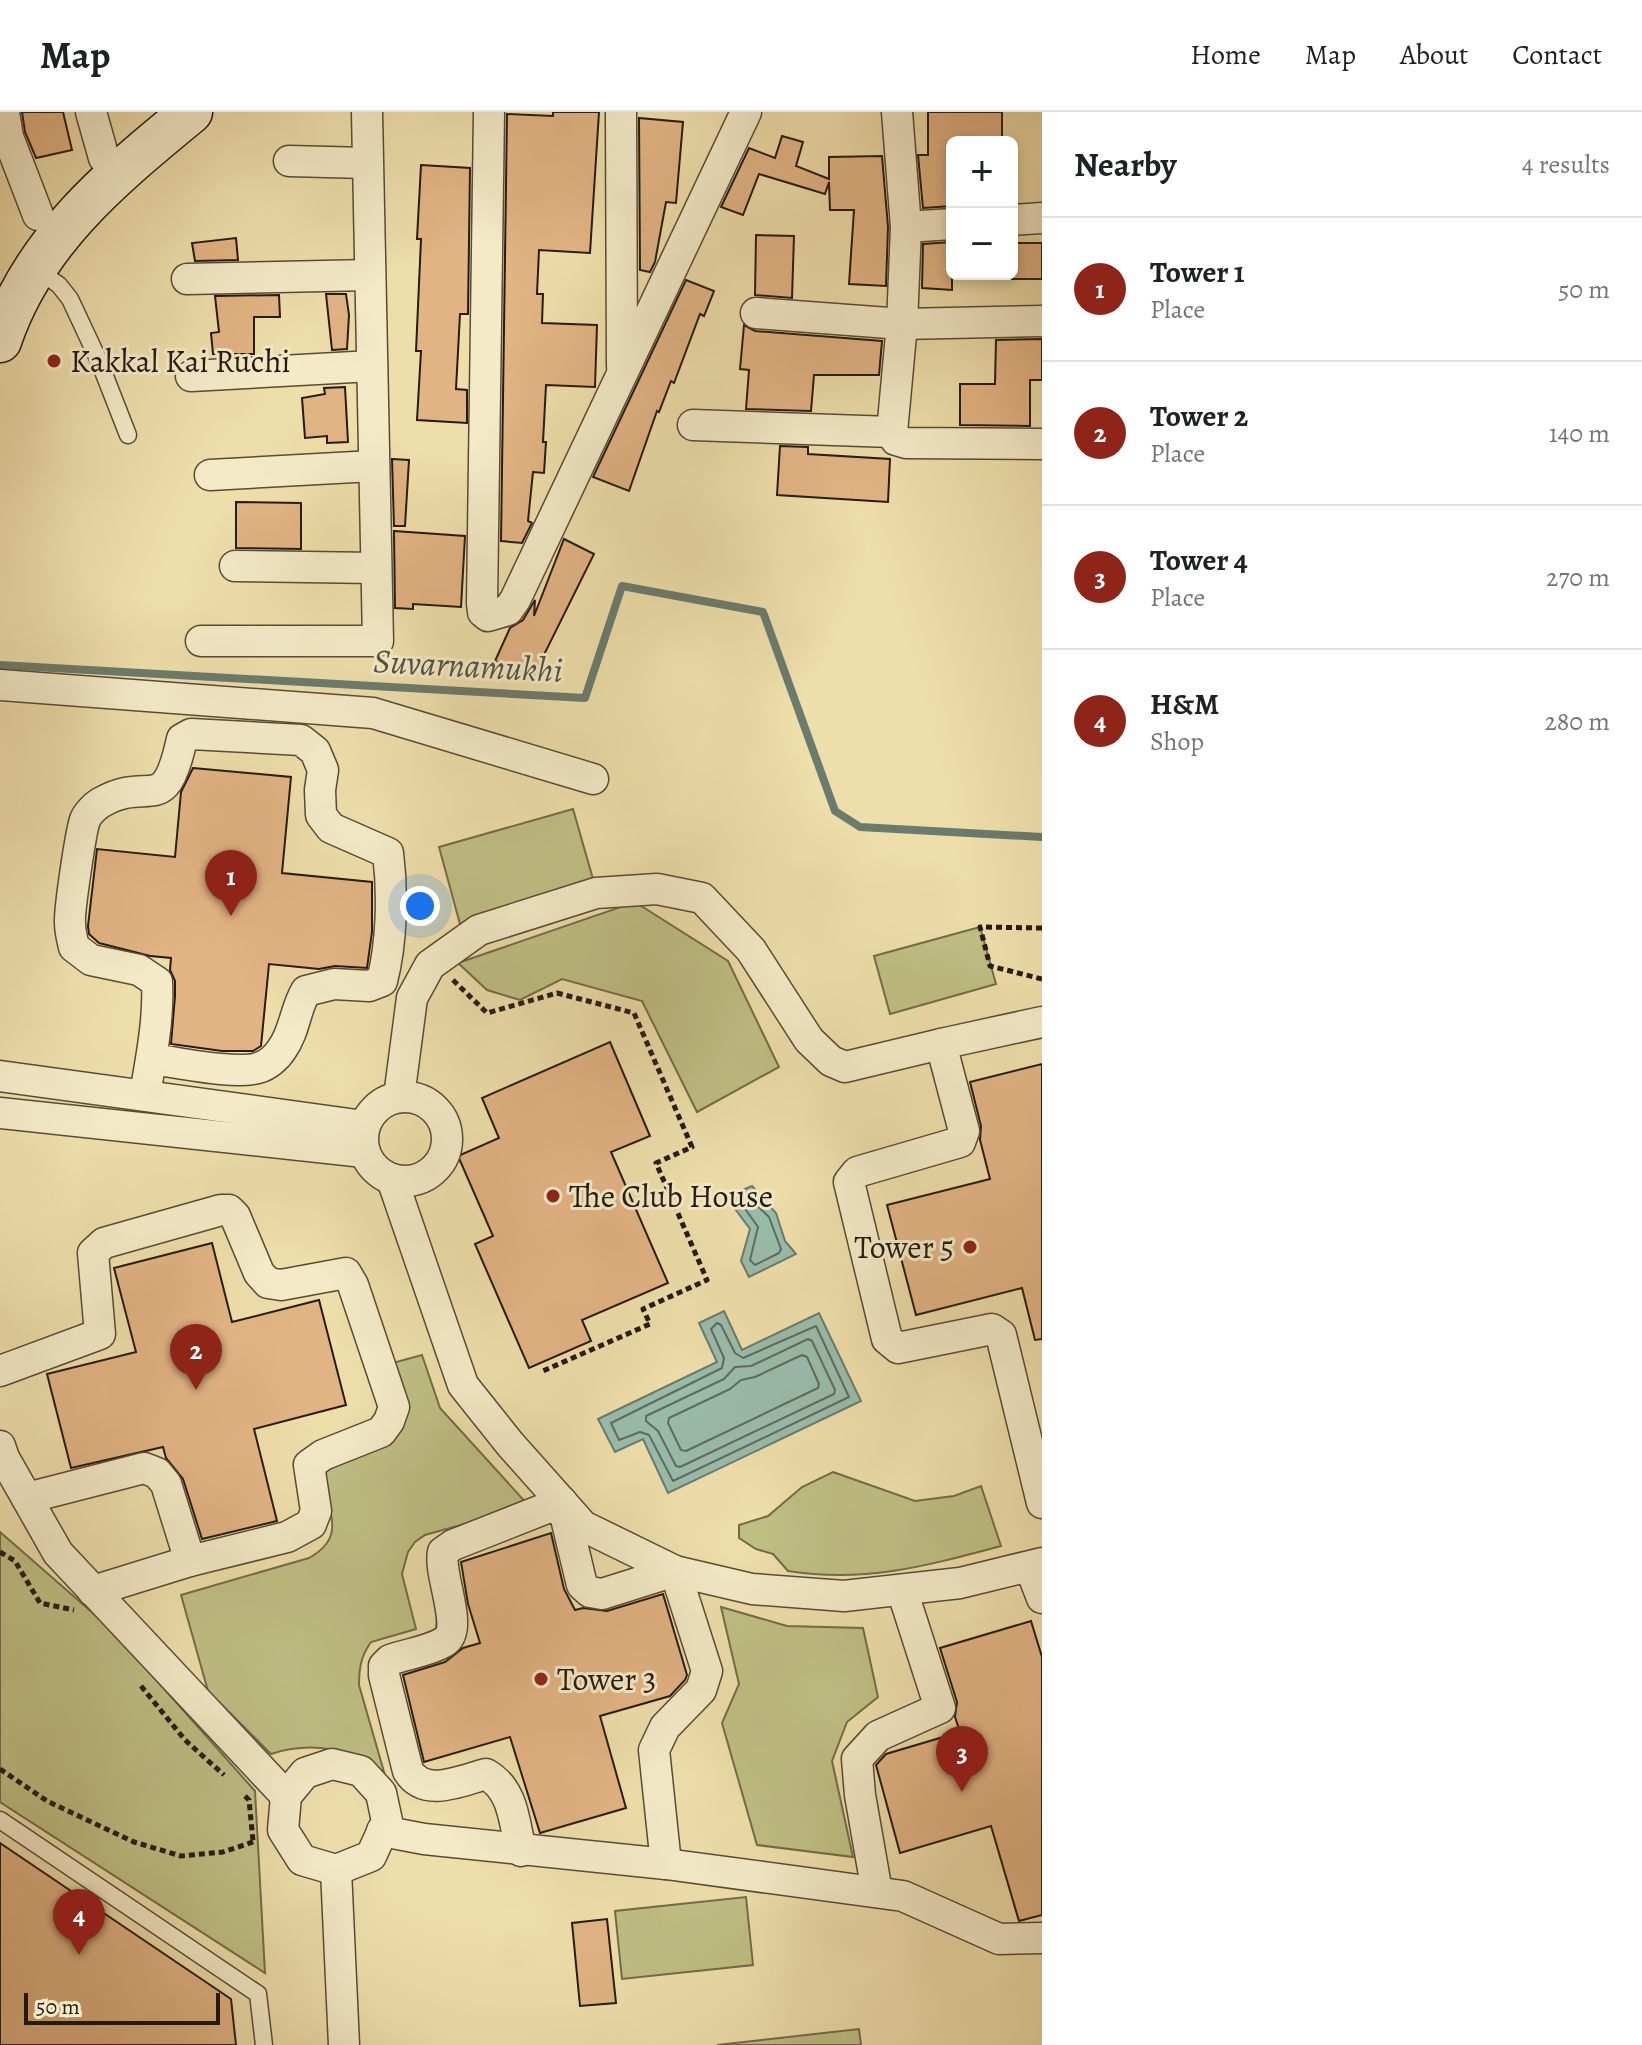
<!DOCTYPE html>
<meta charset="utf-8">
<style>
body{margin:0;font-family:Alegreya,serif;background:#f6f6f6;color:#202124}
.controls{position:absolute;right:24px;top:24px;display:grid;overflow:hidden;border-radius:12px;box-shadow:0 4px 12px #0003}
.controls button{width:72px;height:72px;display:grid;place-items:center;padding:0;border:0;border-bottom:2px solid #e0e0e0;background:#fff;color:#202124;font:40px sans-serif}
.scale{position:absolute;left:24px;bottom:20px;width:196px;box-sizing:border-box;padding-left:8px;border:4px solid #261a10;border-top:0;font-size:22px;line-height:28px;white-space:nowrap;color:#261a10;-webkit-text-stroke:6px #f4eac8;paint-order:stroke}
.you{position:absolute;left:420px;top:794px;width:28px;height:28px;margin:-20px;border:6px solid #fff;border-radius:50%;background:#1a73e8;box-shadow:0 0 0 12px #1a73e833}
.badge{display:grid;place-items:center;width:52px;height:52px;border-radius:50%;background:#8f2418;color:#fff;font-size:26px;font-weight:700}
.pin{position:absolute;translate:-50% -66px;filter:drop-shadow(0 2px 4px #0008)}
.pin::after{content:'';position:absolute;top:42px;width:28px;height:24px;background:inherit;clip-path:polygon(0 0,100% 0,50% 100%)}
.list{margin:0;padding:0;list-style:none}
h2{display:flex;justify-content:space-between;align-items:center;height:104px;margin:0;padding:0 32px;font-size:34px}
h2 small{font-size:26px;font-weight:400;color:#757577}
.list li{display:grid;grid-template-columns:52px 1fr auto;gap:24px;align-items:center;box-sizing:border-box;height:144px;padding:0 32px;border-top:2px solid #e0e0e0}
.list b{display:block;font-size:30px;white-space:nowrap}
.list p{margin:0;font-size:26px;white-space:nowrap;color:#757577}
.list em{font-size:26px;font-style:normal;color:#757577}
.map{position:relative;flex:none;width:1042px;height:1933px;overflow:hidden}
header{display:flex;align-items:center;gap:48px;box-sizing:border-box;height:112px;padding:0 40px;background:#fff;border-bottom:2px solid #e0e0e0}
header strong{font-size:38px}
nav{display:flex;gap:44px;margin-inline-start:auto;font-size:28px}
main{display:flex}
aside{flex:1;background:#fff}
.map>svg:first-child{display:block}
</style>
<header>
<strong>Map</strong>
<nav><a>Home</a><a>Map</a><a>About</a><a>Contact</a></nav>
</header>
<main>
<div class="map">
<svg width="1042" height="1933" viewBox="0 0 1042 1933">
<rect width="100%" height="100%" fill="#eedeaa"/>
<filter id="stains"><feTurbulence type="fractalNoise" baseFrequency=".0025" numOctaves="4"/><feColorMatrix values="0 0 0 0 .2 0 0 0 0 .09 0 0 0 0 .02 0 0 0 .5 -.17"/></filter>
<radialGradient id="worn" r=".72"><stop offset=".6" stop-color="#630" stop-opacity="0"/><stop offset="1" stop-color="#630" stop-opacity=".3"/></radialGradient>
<g fill="#bfbf84" stroke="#726c4a" stroke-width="2">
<path d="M573,697l22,77 -135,38 -21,-77z"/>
<path d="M635,790l93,59 51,106 -82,45 -55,-111 -80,-22 -42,21 -33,-10 -29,-27z"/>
<path d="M980,815l16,57 -106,30 -16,-58z"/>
<path d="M422,1243l18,53 89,98 -104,29 -10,7 -7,10 -6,22 14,55 -45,13c-10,14 -12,26 -12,43l25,87c-36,-24 -72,-31 -113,-18l-63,-63 -27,-96 128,-37c46,-26 8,-54 17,-89l50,-26 13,-79z"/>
<path d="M833,1360l82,29 39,-5 27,-10 20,60c-75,20 -135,37 -213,25l-15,-17 -17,-5 -17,-11v-13l29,-9 34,-29z"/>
<path d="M0,1420l110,96 145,163 10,182 -265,-171z"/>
<path d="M721,1495l66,19 76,2 15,69 -31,25 -15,39 21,96 -96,-12 -35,-122 17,-39z"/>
<path d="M746,1785l7,68 -131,14 -7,-68z"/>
<path d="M859,1917l2,16h-144z"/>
</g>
<g fill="#99bcab" stroke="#6b7b6d" stroke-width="2">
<path d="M752,1074l24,27 9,28 11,13 -47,23 -8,-16 9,-32 -24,-32z"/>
<path d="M724,1199l18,39 77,-37 42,88 -193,92 -25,-54 -28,13 -17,-33 119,-57 -18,-39z"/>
</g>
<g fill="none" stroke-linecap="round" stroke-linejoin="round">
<g stroke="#606b5e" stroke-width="2">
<path d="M748,1085l21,20 12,32 -2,4 -24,12 -5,-5 8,-33 -17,-24z"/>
<path d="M717,1211l4,2 14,28 8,5 73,-32 33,71 -176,84 -24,-46 -9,-3 -21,8 -8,-17 111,-55 2,-10 -13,-29z"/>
<path d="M808,1227l4,2 23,49 -1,4 -154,73 -4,-1 -18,-35 -12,-10v-5l78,-37 11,-12 16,-1z"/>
<path d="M802,1243l5,2 12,27 -1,4 -132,63 -5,-1 -13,-27 1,-5 61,-29 11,-9 14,-3z"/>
</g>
<path stroke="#6b7b6d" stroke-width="8" d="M0,553l585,33 37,-112 141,26 72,199 25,16 182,10"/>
</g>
<g fill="#e2b383" stroke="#261a10" stroke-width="2">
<path d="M22,0h41l9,38 -36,8 -11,-26z"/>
<path d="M553,0h46l-9,141 -51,-3 -2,44h6l-1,29 55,2 -2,62 -49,-2 -3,57h3l-2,31 -11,-1 -5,49 4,2 -10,20 -21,-2 6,-427 46,2z"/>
<path d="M928,0h74v30h-50v64l-29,2 -5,-53h10z"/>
<path d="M639,6l44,4 -7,81 -10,-1 -11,60 -5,10 -10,-2z"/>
<path d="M782,24l21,6 -7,24 33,13v-22l53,-1 6,71 -2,59 -37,-2 5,-74h-24l-1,-28 -4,12 -66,-20 -16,41 -22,-8 28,-59 26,10z"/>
<path d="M421,53l49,3 -2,146h-8l-4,75 11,1v33l-50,-3 4,-69h-5l5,-112h-4z"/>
<path d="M756,123l38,1 -2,62 -37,-3z"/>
<path d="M236,126l2,22 -43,1 -3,-18z"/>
<path d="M952,130v48l-30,-2 1,-44z"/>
<rect x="1012" y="131" width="30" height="36"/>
<path d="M686,168l28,11 -10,25 -4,-2 -26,69 -3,-2 -12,31 -2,-1 -28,80 -36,-14z"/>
<path d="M326,182h20l3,21 -2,34 -15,1z"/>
<path d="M279,183l1,22h-26v37h-41l-2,-21 8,-1 -4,-36z"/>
<path d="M744,213l11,6 127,10 -3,34h-65l-3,36 -65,-2 3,-39 -9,-1z"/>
<path d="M1042,227v41h-12v46l-70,-1v-41h35l1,-44z"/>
<path d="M345,275l3,55 -21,1v-7l-22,2 -3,-40 23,-4 -1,-6z"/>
<path d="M780,334l28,1v7l82,5 -2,43 -111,-7z"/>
<path d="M392,347l17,1 -4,66h-11z"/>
<path d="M236,390l65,1v46l-65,-1z"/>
<path d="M394,419l71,5 -4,71 -48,-3v5l-18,-1z"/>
<path d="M564,427l30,15 -62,125 -37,-18 15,-33 13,-8 12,-20 -1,16z"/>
<path d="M193,656l98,9 -9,96 90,9v50l-5,36 -32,-2 -16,3 -50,-5 -8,82 -8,5h-31l-51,-7 4,-48v-15l-5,-11 1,-12 -21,-2 -51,-13 -10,-9 -1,-8 9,-77 78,8 6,-65z"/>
<path d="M610,930l40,94 -39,16 57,131 -86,37 9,21 -62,27 -54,-124 18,-8 -35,-80 41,-18 -17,-40z"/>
<path d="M1042,952v275l-7,1 -13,-52 -106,27 -29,-110 103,-26 -10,-39 1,-14 -11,-44z"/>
<path d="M212,1131l20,79 87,-22 27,105 -92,24 23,92 -75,18 -19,-60 -17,-21 -3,-11 -92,21 -24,-94 89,-22 -22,-84z"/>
<path d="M551,1421l13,56 11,21 8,-2 24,3 56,-17 24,81 -2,5 -15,16 -70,20 26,92 -86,25 -30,-96 -86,25 -21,-87 42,-13 18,-14 17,-5 -12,-39 -7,-42z"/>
<path d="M1031,1509l11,36v258l-23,6 -28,-95 -91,27 -24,-88 10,-11 74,-22 -5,-15 2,-15 -17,-54z"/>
<path d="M0,1731l231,156 5,46h-236z"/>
<path d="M607,1807l9,84 -36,3 -8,-83z"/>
</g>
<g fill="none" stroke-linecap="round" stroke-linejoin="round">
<g stroke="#584b36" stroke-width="19">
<g id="lane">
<path d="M36,157l23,16 11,14 29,62 29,74"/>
<path d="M0,1708l258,174 6,51"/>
</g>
</g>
<g stroke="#584b36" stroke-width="33">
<g id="street">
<path d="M4,0l4,25 30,78"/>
<path d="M91,0l13,46"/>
<path d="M489,0l-7,491 1,9 5,4 20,-6 7,-10 231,-488"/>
<path d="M621,0l1,254"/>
<path d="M897,0l9,115 -4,97 -10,108 4,8 10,3 136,1"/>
<path d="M289,49l78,2"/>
<path d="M1012,108l30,-2"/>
<path d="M906,115l46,-3"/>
<path d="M187,167l183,-4"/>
<path d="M756,201l146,11 140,-3"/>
<path d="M191,264l181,-10"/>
<path d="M693,313l199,7"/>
<path d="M210,363l163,-9"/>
<path d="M235,454l140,2"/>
<path d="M201,529h177l-11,-529"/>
<path d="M0,573l373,28 220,66"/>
<path d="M1042,910l-101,22 23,87 -4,11 -103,30 -8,10 38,157 11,9 94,-19 9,6 41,168"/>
<path d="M0,964l364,50"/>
<path d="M145,983c6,-37 14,-75 12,-113l-18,-12 -48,-10 -17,-13c-2,-8 -4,-16 -4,-24 -1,-12 11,-93 15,-103 2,-6 11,-15 17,-18 49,-28 62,18 80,-63l9,-5 110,6 14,11 8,19 -3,20 1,25 10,13 57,25c5,40 4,89 -6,128l-13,5 -35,-2 -28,7c-11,18 -11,40 -24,58 -5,8 -14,16 -24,19 -24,7 -81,-6 -107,-9"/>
<path d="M399,985l13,-99 18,-33 49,-35 117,-37 61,-4 45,9 49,52 58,90 22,21 14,6 96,-23"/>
<circle cx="405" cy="1027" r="42"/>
<path d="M0,1001l364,39"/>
<path d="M392,1067l71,206 47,59 73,82 92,45 77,18 92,7 116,-13 82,-20"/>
<path d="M0,1259l100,-37 -7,-81 11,-10 117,-33h8l6,6 24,57 9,10 13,2 65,-12 7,12 41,122 -5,14 -8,11 -58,23 -14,10 7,46 -5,13 -24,13 -97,24 -97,30"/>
<path d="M0,1334l4,12 54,95 228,243"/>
<path d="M27,1386l117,-30 13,5 9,11 24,77"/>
<path d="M1030,1455l12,31"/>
<path d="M332,1652l29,7 20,22 6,28 -16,35 -35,14 -34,-10 -19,-30 3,-34 19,-23z"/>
<path d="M382,1719l42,8 242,25 237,32 96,43 43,-1"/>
<path d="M521,1739c-7,-29 -7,-61 -35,-77 -26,7 -61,24 -78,-3l-24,-96v-9l6,-6c17,-6 39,-9 54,-18 21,-13 -6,-67 -1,-90l10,-7 109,-43 20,83 8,7 12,2 73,-23 32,100 -6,19 -36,37 -11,23 12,114"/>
<path d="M336,1758l8,175"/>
<path d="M877,1780l-17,-97 -3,-36 21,-23 62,-28 -38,-118"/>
</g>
</g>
<g stroke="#261a10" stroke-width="45">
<path id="secondary" d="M0,229c34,-101 111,-163 191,-229"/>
</g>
<g stroke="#261a10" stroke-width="5" stroke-dasharray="6 4" stroke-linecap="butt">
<path d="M1042,816l-62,-1 10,39 52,13"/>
<path d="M453,868l34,33 70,-20 77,20 58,134 -36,16 51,117 -64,29 7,15 -107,47"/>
<path d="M0,1440l15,9 25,42 34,7"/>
<path d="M141,1574l44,54 39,35"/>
<path d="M0,1657l47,32 87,41 47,14 42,-4 33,-11"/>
<path d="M245,1684l4,4 4,41"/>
</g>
<use href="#lane" stroke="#f4eac8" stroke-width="16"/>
<use href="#street" stroke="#f4eac8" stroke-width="30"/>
<use href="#secondary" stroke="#f4eac8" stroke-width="42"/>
</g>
<g fill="#8f2418" stroke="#f4eac8" stroke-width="3">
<circle cx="54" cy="249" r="8"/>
<circle cx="553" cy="1084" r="8"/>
<circle cx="970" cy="1135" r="8"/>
<circle cx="541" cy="1567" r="8"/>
</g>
<g text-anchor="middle" stroke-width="6" stroke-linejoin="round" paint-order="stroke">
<g font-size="32" fill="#261a10" stroke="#f4eac8" text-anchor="start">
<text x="70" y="260">Kakkal Kai Ruchi</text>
<text x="569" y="1095">The Club House</text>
<text x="954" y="1146" text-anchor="end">Tower 5</text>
<text x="557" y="1578">Tower 3</text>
</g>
<g font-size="34" font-style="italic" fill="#4e5346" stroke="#f4eac8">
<text transform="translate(468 553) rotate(3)" y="12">Suvarnamukhi</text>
</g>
</g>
<rect width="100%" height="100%" filter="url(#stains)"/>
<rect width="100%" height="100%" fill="url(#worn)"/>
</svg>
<div class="controls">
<button>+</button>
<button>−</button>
</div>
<div class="scale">50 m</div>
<div class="you"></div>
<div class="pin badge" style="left:231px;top:804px">1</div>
<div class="pin badge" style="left:196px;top:1278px">2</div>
<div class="pin badge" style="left:962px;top:1680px">3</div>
<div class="pin badge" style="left:79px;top:1843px">4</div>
</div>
<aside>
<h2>Nearby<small>4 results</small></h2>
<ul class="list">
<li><span class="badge">1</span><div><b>Tower 1</b><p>Place</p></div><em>50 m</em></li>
<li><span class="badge">2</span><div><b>Tower 2</b><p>Place</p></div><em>140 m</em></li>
<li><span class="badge">3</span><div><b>Tower 4</b><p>Place</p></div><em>270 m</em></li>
<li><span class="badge">4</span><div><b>H&amp;M</b><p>Shop</p></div><em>280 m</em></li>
</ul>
</aside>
</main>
